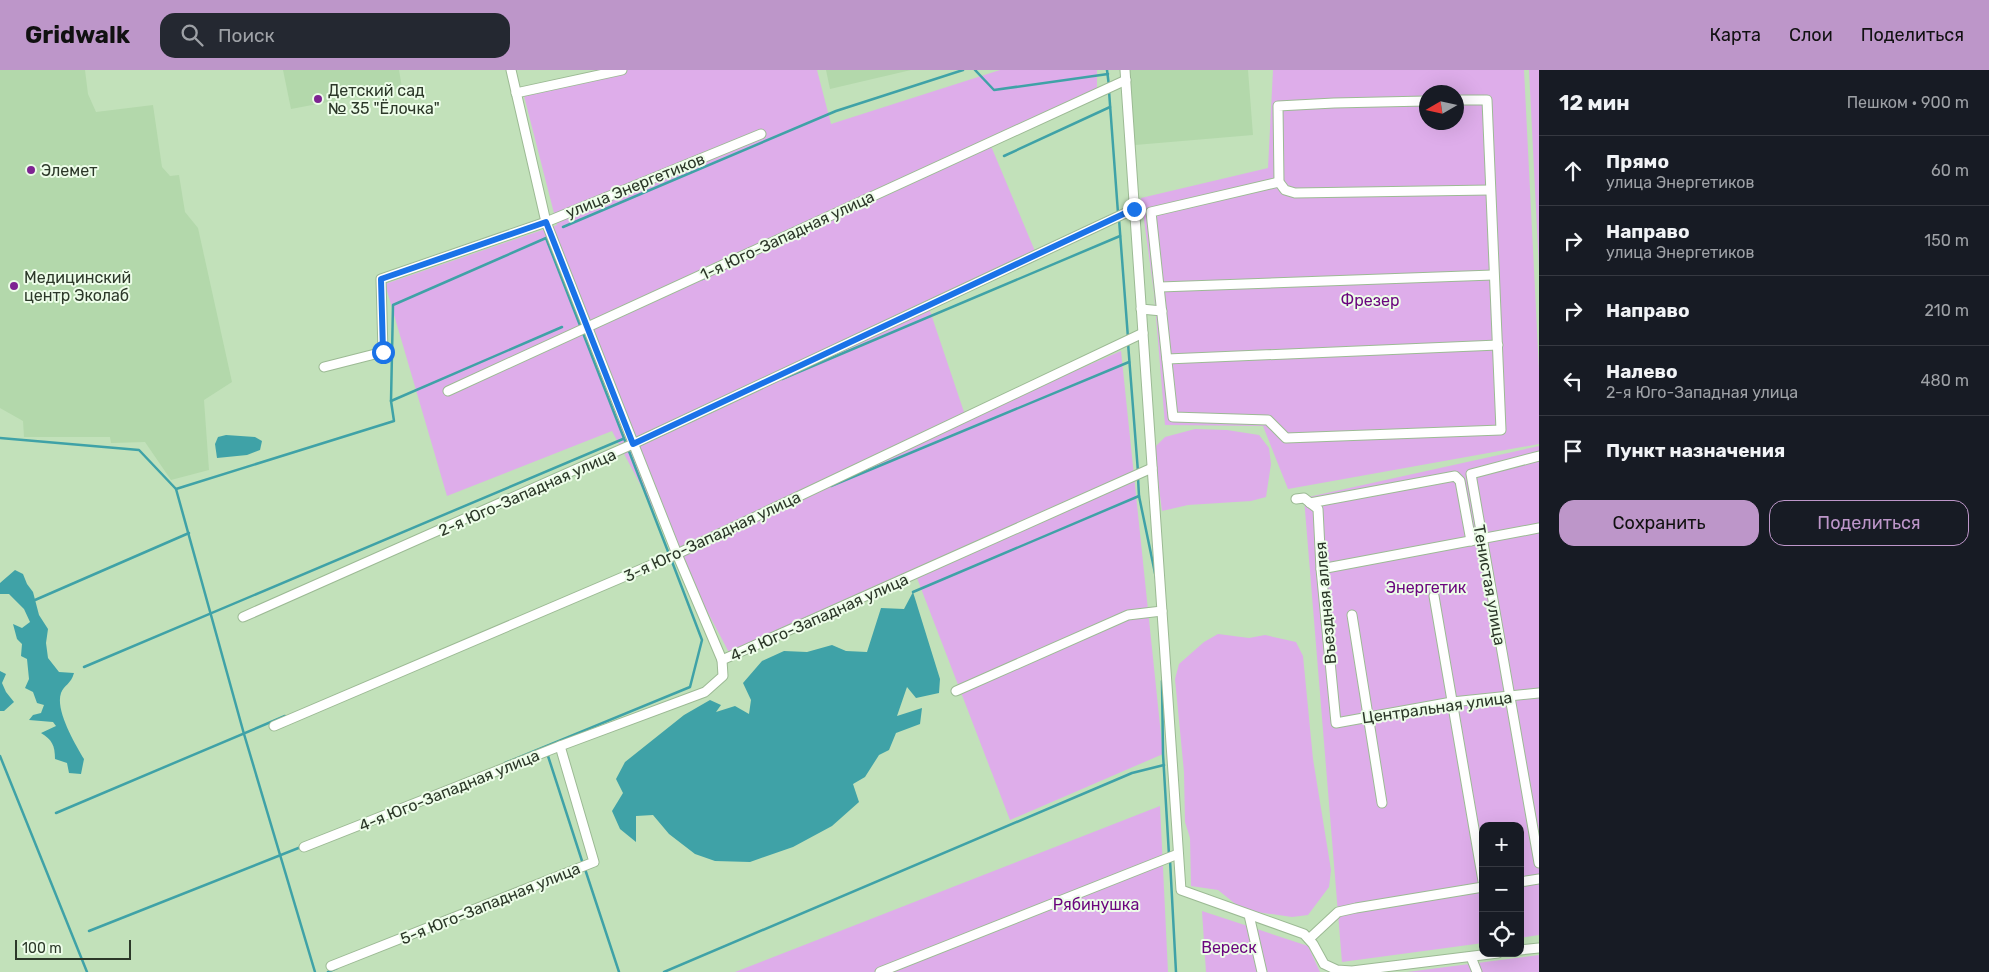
<!DOCTYPE html>
<html lang="ru">
<meta charset="utf-8">
<style>
body{margin:0;font-family:Rubik,sans-serif;background:#242831;color:#f1f3f6}
.controls{position:absolute;right:15px;bottom:15px;display:grid;overflow:hidden;border-radius:10px;box-shadow:0 5px 20px #0002}
.controls button{width:45px;height:45px;display:grid;place-items:center;padding:0;border:0;border-bottom:1px solid #363941;background:#171b24;color:#f1f3f6;font:25px sans-serif}
.compass{position:absolute;left:1419px;top:15px;width:45px;height:45px;border-radius:50%;background:#171b24;box-shadow:0 5px 20px #0002;rotate:261deg}
.scale{position:absolute;left:15px;bottom:12px;width:116px;box-sizing:border-box;padding-left:5px;border:2px solid #2c3829;border-top:0;font-size:14px;line-height:18px;white-space:nowrap;color:#2c3829;-webkit-text-stroke:4px #edfde9;paint-order:stroke}
.stop{position:absolute;width:15px;height:15px;margin:-11px;border:4px solid #1a73e8;border-radius:50%;background:#fff}
.stop.end{background:#1a73e8;border-color:#fff;box-shadow:0 1px 5px #0008}
.list{margin:0;padding:0;list-style:none}
h2{display:flex;justify-content:space-between;align-items:center;height:65px;margin:0;padding:0 20px;font-size:21px}
h2 small{font-size:16px;font-weight:400;color:#9ea1a6}
.list li{display:grid;grid-template-columns:32px 1fr auto;gap:15px;align-items:center;box-sizing:border-box;height:70px;padding:0 20px;border-top:1px solid #363941}
.list b{display:block;font-size:19px;white-space:nowrap}
.list p{margin:0;font-size:16px;white-space:nowrap;color:#9ea1a6}
.list em{font-size:16px;font-style:normal;color:#9ea1a6}
.actions{display:flex;gap:10px;padding:15px 20px}
.actions a{flex:1;padding:11px 0;border:1px solid #bd96c9;border-radius:15px;text-align:center;font-size:18px;color:#bd96c9}
.actions .main{background:#bd96c9;color:#111}
.icon{flex:none;width:28px;height:28px;fill:none;stroke:currentColor;stroke-width:2;stroke-linecap:round;stroke-linejoin:round}
.map{position:relative;flex:none;width:1539px;height:902px;overflow:hidden}
header{display:flex;align-items:center;gap:30px;box-sizing:border-box;height:70px;padding:0 25px;background:#bd96c9;color:#111}
header strong{font-size:24px}
nav{display:flex;gap:28px;margin-inline-start:auto;font-size:18px}
.search{width:350px;height:45px;background:#242831;display:flex;align-items:center;gap:12px;box-sizing:border-box;padding:0 18px;border-radius:15px;color:#9ea1a6;font-size:19px}
main{display:flex}
aside{flex:1;background:#171b24}
.map>svg:first-child{display:block}
</style>
<header>
<strong>Gridwalk</strong>
<div class="search"><svg class="icon" aria-label="search" viewBox="0 0 24 24"><circle cx="10" cy="10" r="6"/><path d="M15 15l6 6"/></svg>Поиск</div>
<nav><a>Карта</a><a>Слои</a><a>Поделиться</a></nav>
</header>
<main>
<div class="map">
<svg width="1539" height="902" viewBox="0 0 1539 902">
<rect width="100%" height="100%" fill="#c2e1ba"/>
<g fill="#b3d8ab">
<path d="M0,0h85l3,24 8,18 57,-7 9,62 8,9 9,-1 6,37 13,16 34,154 -28,18 5,70 -38,10 -26,-38 -34,1 -1,-6h-86l-1,-16 -23,-13z"/>
<path d="M283,0h116l3,18 -111,21z"/>
<path d="M826,0h85l-81,19z"/>
<path d="M1130,0h118l5,65 -118,10z"/>
</g>
<g fill="#deadea" fill-rule="evenodd">
<path d="M622,0h195l14,54 169,-54h97v25l-106,51 46,110 -109,49 38,113 155,-67 42,403 -153,66 -93,-242 -184,82 -121,-229 -165,65 -62,-212 172,-59 -34,-133z"/>
<path d="M1273,0h251l15,300v74l-251,45 -25,-63 -98,-1 -11,-132 -13,-95 127,-30zM1426,22h30v30h-30z"/>
<path d="M1529,0h10v199z"/>
<path d="M1195,359l32,1 32,5 10,13 2,16 -5,33 -15,4 -63,4 -26,6 -8,-63 11,-11z"/>
<path d="M1539,376v489l-19,3v-112h-37v117l-141,19 -38,-464z"/>
<path d="M1218,564l31,4 16,-3 31,7 7,14 10,103 18,111 -2,17 -21,28 -16,2 -49,-7 -25,-20 -27,-4 -1,-48 -5,-16 -1,-50 -9,-93 4,-15 25,-22z"/>
<path d="M1160,736l8,166h-433z"/>
<path d="M1202,841l106,35 12,26h-114z"/>
<path d="M1539,885v17h-132z"/>
</g>
<g fill="#3fa2a7">
<path d="M226,365l29,2 7,4 -2,9 -13,5 -30,3 -2,-14 3,-7z"/>
<path d="M15,500l8,4 4,10 6,8 6,23 9,14 -2,14 2,15 11,14 15,1c-3,11 -10,12 -13,20 -6,17 14,51 23,66l-3,15 -12,-1 -2,-10 -12,-4c0,-14 -3,-19 -14,-26l15,-7 -3,-4 -24,-2 4,-5 8,-2 3,-8 -7,-2 -4,-11 -8,-4 4,-9 -2,-20 -6,-3 1,-12 -5,-5 -4,-15 9,4 8,-6 -6,-13 -15,-15h-9v-11z"/>
<path d="M913,522l27,87 -1,14 -23,5 -9,-11 -10,29 25,-8 -2,16 -24,9 -7,17 -10,5 -14,22 -12,7 6,18 -27,24 -39,21 -43,15 -35,-1 -20,-7 -26,-20 -16,-19 -17,1v26l-16,-13 -8,-18 11,-18 -7,-14 9,-17 59,-47 26,-15 11,5 -5,7 19,-6 14,8 2,-14 -8,-17 19,-22 22,-10 23,1 25,-7 14,6 21,1 14,-44 23,1z"/>
<path d="M0,601l6,3 -4,9 4,9 8,10 -10,9h-4z"/>
</g>
<g fill="none" stroke-linecap="round" stroke-linejoin="round">
<g stroke="#3fa2a7" stroke-width="2.5">
<path d="M975,0l19,20 114,-16"/>
<path d="M1107,0l2,16"/>
<path d="M1109,21l9,122"/>
<path d="M1004,86l106,-49"/>
<path d="M1119,149l9,119"/>
<path d="M563,157l273,-116 127,-41"/>
<path d="M702,209l7,-3"/>
<path d="M1128,273l10,129"/>
<path d="M782,309l338,-143"/>
<path d="M391,331l171,-74"/>
<path d="M0,368l139,12 37,39 68,245 71,238"/>
<path d="M1138,408l1,18 17,82"/>
<path d="M831,416l298,-124"/>
<path d="M176,419l218,-68 -3,-20 2,-96 153,-67 123,316"/>
<path d="M913,522l226,-96"/>
<path d="M35,530l154,-67"/>
<path d="M84,597l539,-228"/>
<path d="M1162,611l1,73 6,101"/>
<path d="M0,686l87,216"/>
<path d="M548,686l35,108"/>
<path d="M505,693l185,-76 12,-47 -31,-81"/>
<path d="M56,743l229,-97"/>
<path d="M1170,790l6,112"/>
<path d="M585,799l34,103"/>
<path d="M89,861l212,-84"/>
<path d="M328,902l9,-4"/>
<path d="M664,902l468,-199 32,-8"/>
</g>
<g stroke="#9cba94" stroke-width="11">
<g id="street">
<path d="M511,0l35,152 131,332 45,106"/>
<path d="M1125,0l56,820 123,44 9,10 11,20 13,6 15,1 146,-18"/>
<path d="M516,23l106,-23"/>
<path d="M1426,31l-92,2 -56,3 1,76 6,8 10,3 195,-3"/>
<path d="M1279,112l-128,30 22,205 95,3 18,18 215,-8 -14,-330h-31"/>
<path d="M1160,217l333,-12"/>
<path d="M1141,239l21,2"/>
<path d="M1167,289l331,-14"/>
<path d="M324,297l59,-15 -2,-73 165,-57 215,-88"/>
<path d="M448,321l678,-311"/>
<path d="M1539,386l-68,18 68,389"/>
<path d="M1296,429l8,-1 14,11 3,60 15,154 116,-21 87,-9"/>
<path d="M1310,433l145,-27 5,5 11,60"/>
<path d="M1321,499l218,-41"/>
<path d="M1434,526l49,285"/>
<path d="M1352,545l30,188"/>
<path d="M243,547l390,-173 501,-235"/>
<path d="M956,621l172,-76 34,-4"/>
<path d="M274,656l403,-172 466,-221"/>
<path d="M304,777l256,-101 145,-54 18,-16 -1,-16 430,-192"/>
<path d="M1520,812l19,-3"/>
<path d="M1249,845l13,57"/>
<path d="M1309,869l29,-27 18,-4 127,-21"/>
<path d="M1520,880l19,-2"/>
<path d="M1471,887l6,15"/>
<path d="M331,896l263,-104 -34,-116"/>
<path d="M880,902l298,-118"/>
</g>
</g>
<use href="#street" stroke="#fff" stroke-width="9"/>
</g>
<g fill="none" stroke-linecap="round" stroke-linejoin="round">
<path stroke="#1a73e8" stroke-width="6" d="M383,282l-2,-73 165,-57 87,222 501,-235"/>
</g>
<g fill="#7e2492" stroke="#edfde9" stroke-width="2">
<circle cx="318" cy="29" r="5"/>
<circle cx="31" cy="100" r="5"/>
<circle cx="14" cy="216" r="5"/>
</g>
<g text-anchor="middle" stroke-width="4" stroke-linejoin="round" paint-order="stroke">
<g font-size="16" fill="#2c3829" stroke="#edfde9" text-anchor="start">
<text x="328" y="26">Детский сад<tspan x="328" dy="18">№ 35 "Ёлочка"</tspan></text>
<text x="41" y="106">Элемет</text>
<text x="24" y="213">Медицинский<tspan x="24" dy="18">центр Эколаб</tspan></text>
</g>
<g font-size="16" fill="#2c3829" stroke="#edfde9">
<text transform="translate(635 115) rotate(-22)" y="6">улица Энергетиков</text>
<text transform="translate(787 165) rotate(-25)" y="6">1-я Юго-Западная улица</text>
<text transform="translate(527 422) rotate(-24)" y="6">2-я Юго-Западная улица</text>
<text transform="translate(712 466) rotate(-25)" y="6">3-я Юго-Западная улица</text>
<text transform="translate(1490 515) rotate(80)" y="6">Тенистая улица</text>
<text transform="translate(1325 533) rotate(-95)" y="6">Въездная аллея</text>
<text transform="translate(819 547) rotate(-24)" y="6">4-я Юго-Западная улица</text>
<text transform="translate(1437 637) rotate(-8)" y="6">Центральная улица</text>
<text transform="translate(449 720) rotate(-22)" y="6">4-я Юго-Западная улица</text>
<text transform="translate(490 833) rotate(-22)" y="6">5-я Юго-Западная улица</text>
</g>
<g font-size="16" fill="#6b057e" stroke="#edfde9">
<text x="1370" y="236">Фрезер</text>
<text x="1426" y="523">Энергетик</text>
<text x="1096" y="840">Рябинушка</text>
<text x="1229" y="883">Вереск</text>
</g>
</g>
</svg>
<div class="controls">
<button>+</button>
<button>−</button>
<button><svg class="icon" aria-label="locate" viewBox="0 0 24 24"><circle cx="12" cy="12" r="6"/><path d="M12 2v4M12 18v4M2 12h4M18 12h4"/></svg></button>
</div>
<svg class="compass" viewBox="-18 -18 36 36"><path d="M0-13l5 13h-10z" fill="#e53935"/><path d="M0 13l5-13h-10z" fill="#9ea1a6"/></svg>
<div class="scale">100 m</div>
<div class="stop" style="left:383px;top:282px"></div>
<div class="stop end" style="left:1134px;top:139px"></div>
</div>
<aside>
<h2>12 мин<small>Пешком · 900 m</small></h2>
<ul class="list">
<li><svg class="icon" aria-label="ahead" viewBox="0 0 24 24"><path d="M12 20V5M6 11l6-6 6 6"/></svg><div><b>Прямо</b><p>улица Энергетиков</p></div><em>60 m</em></li>
<li><svg class="icon" aria-label="right" viewBox="0 0 24 24"><path d="M7 20v-9h11M14 6l5 5-5 5"/></svg><div><b>Направо</b><p>улица Энергетиков</p></div><em>150 m</em></li>
<li><svg class="icon" aria-label="right" viewBox="0 0 24 24"><path d="M7 20v-9h11M14 6l5 5-5 5"/></svg><div><b>Направо</b></div><em>210 m</em></li>
<li><svg class="icon" aria-label="left" viewBox="0 0 24 24"><path d="M17 20v-9H6M10 6l-5 5 5 5"/></svg><div><b>Налево</b><p>2-я Юго-Западная улица</p></div><em>480 m</em></li>
<li><svg class="icon" aria-label="arrive" viewBox="0 0 24 24"><path d="M6 21V4h12l-3 4 3 4H6"/></svg><div><b>Пункт назначения</b></div></li>
</ul>
<div class="actions"><a class="main">Сохранить</a><a>Поделиться</a></div>
</aside>
</main>
